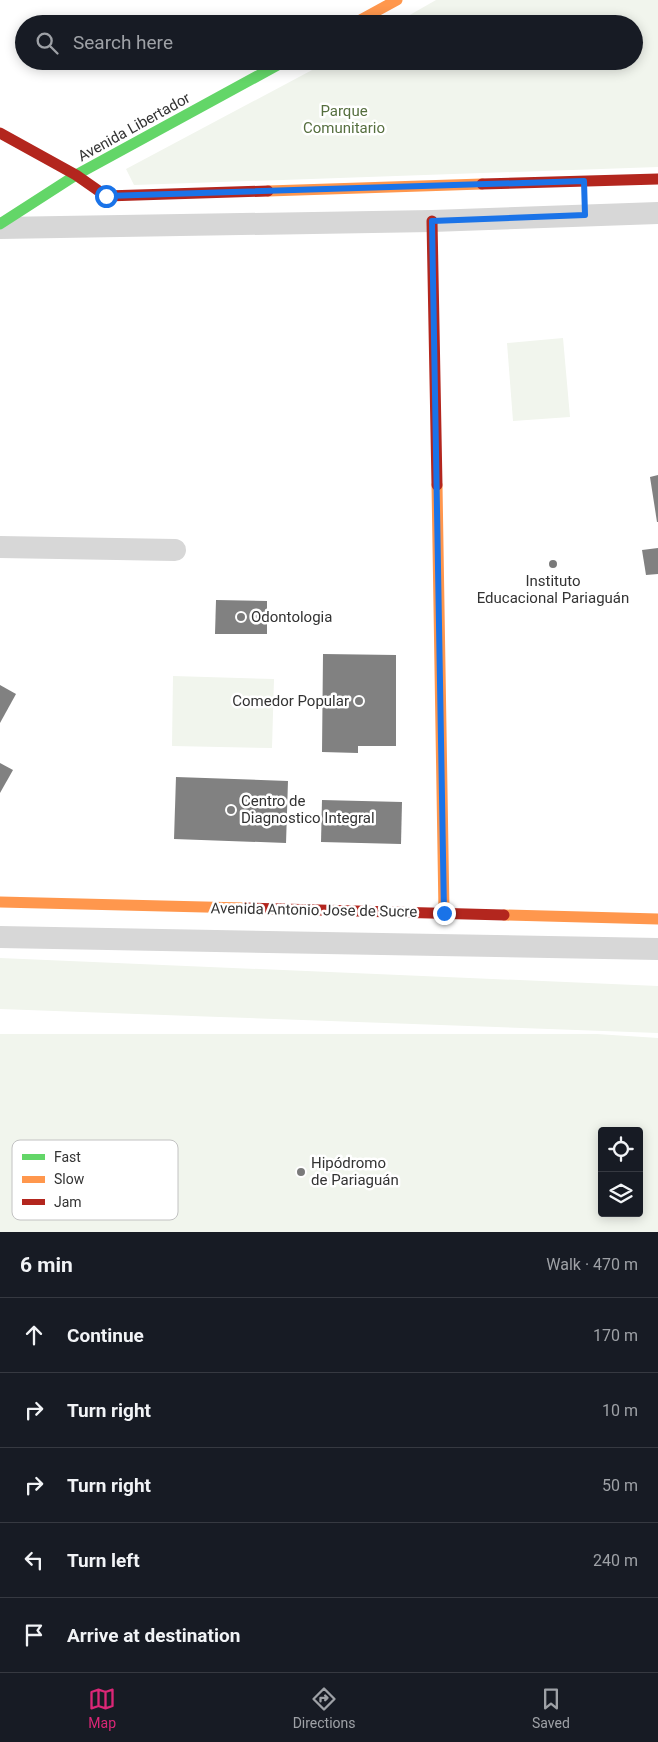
<!DOCTYPE html>
<meta charset="utf-8">
<style>
body{margin:0;font-family:Roboto,sans-serif;background:#20242c;color:#f1f3f6}
.controls{position:absolute;right:15px;bottom:15px;display:grid;overflow:hidden;border-radius:5px;box-shadow:0 2px 12px #0003}
.controls button{width:45px;height:45px;display:grid;place-items:center;padding:0;border:0;border-bottom:1px solid #363941;background:#171b24;color:#f1f3f6;font:25px sans-serif}
.stop{position:absolute;width:15px;height:15px;margin:-11px;border:4px solid #1a73e8;border-radius:50%;background:#fff}
.stop.end{background:#1a73e8;border-color:#fff;box-shadow:0 1px 5px #0008}
.list{margin:0;padding:0;list-style:none}
h2{display:flex;justify-content:space-between;align-items:center;height:65px;margin:0;padding:0 20px;font-size:21px}
h2 small{font-size:16px;font-weight:400;color:#9ea1a6}
.list li{display:grid;grid-template-columns:32px 1fr auto;gap:15px;align-items:center;box-sizing:border-box;height:75px;padding:0 20px;border-top:1px solid #363941}
.list b{display:block;font-size:19px;white-space:nowrap}
.list em{font-size:16px;font-style:normal;color:#9ea1a6}
.icon{flex:none;width:28px;height:28px;fill:none;stroke:currentColor;stroke-width:2;stroke-linecap:round;stroke-linejoin:round}
.map{position:relative;flex:none;width:658px;height:1232px;overflow:hidden}
.search{position:absolute;background:#171b24;box-shadow:0 2px 12px #0003;left:15px;right:15px;top:15px;height:55px;display:flex;align-items:center;gap:12px;box-sizing:border-box;padding:0 18px;border-radius:28px;color:#9ea1a6;font-size:19px}
.sheet{height:440px;background:#171b24}
nav{display:flex;justify-content:space-around;align-items:center;box-sizing:border-box;height:70px;border-top:1px solid #363941;background:#171b24;font-size:14px;color:#9ea1a6}
nav a{display:grid;justify-items:center;gap:2px}
nav .on{color:#db2777}
.map>svg:first-child{display:block}
</style>
<div class="map">
<svg width="658" height="1232" viewBox="0 0 658 1232">
<rect width="100%" height="100%" fill="#fff"/>
<g fill="#f1f5ed" fill-rule="evenodd">
<path d="M436,0h222v167l-524,18 -8,-16 203,-108h305v-37h-240z"/>
<path d="M563,338l7,79 -57,4 -6,-78z"/>
<path d="M173,676l101,3 -2,69 -100,-2z"/>
<path d="M0,958l658,28v47l-658,-24z"/>
<path d="M0,1034h597l61,4v194h-658zM602,1131h37v82h-37z"/>
</g>
<g fill="#818181">
<path d="M658,475v47h-1l-7,-45z"/>
<path d="M658,548v26l-12,1 -4,-25z"/>
<path d="M216,600l51,1v33h-52z"/>
<path d="M323,654l73,1v91h-38v7l-36,-1z"/>
<path d="M0,685l16,9 -16,29z"/>
<path d="M0,763l13,7 -13,23z"/>
<path d="M176,777l112,4 -2,62 -112,-4z"/>
<path d="M322,800l80,2 -1,42 -80,-2z"/>
</g>
<g fill="none" stroke-linecap="round" stroke-linejoin="round">
<g stroke="#d7d7d7" stroke-width="22">
<path d="M0,228l432,-7 226,-8"/>
<path d="M0,547l175,3"/>
<path d="M0,937l658,12"/>
</g>
<path stroke="#63d668" stroke-width="11" d="M0,224l76,-49 209,-114"/>
<g stroke="#ff974d" stroke-width="11">
<path d="M353,24l44,-24"/>
<path d="M268,191l214,-7"/>
<path d="M437,485l7,428"/>
<path d="M0,902l245,6"/>
<path d="M504,915l154,4"/>
</g>
<g stroke="#b3261e" stroke-width="11">
<path d="M0,133l76,42 30,21 162,-5"/>
<path d="M482,184l176,-5"/>
<path d="M432,221l5,264"/>
<path d="M245,908l259,7"/>
</g>
</g>
<g fill="none" stroke-linecap="round" stroke-linejoin="round">
<path stroke="#1a73e8" stroke-width="6" d="M106,196l478,-15 1,34 -153,6 12,692"/>
</g>
<g fill="#7a7a7a" stroke="#fff" stroke-width="2">
<circle cx="553" cy="564" r="5"/>
<circle cx="241" cy="617" r="5"/>
<circle cx="359" cy="701" r="5"/>
<circle cx="231" cy="810" r="5"/>
<circle cx="301" cy="1172" r="5"/>
</g>
<g text-anchor="middle" stroke-width="5" stroke-linejoin="round" paint-order="stroke">
<g font-size="15" fill="#566f3f" stroke="#fff">
<text x="344" y="116">Parque<tspan x="344" dy="17">Comunitario</tspan></text>
</g>
<g font-size="15" fill="#333" stroke="#fff">
<text transform="translate(134 127) rotate(-29)" y="5">Avenida Libertador</text>
<text transform="translate(314 910) rotate(1)" y="5">Avenida Antonio Jose de Sucre</text>
</g>
<g font-size="15" fill="#333" stroke="#fff" text-anchor="start">
<text x="553" y="586" text-anchor="middle">Instituto<tspan x="553" dy="17">Educacional Pariaguán</tspan></text>
<text x="251" y="622">Odontologia</text>
<text x="349" y="706" text-anchor="end">Comedor Popular</text>
<text x="241" y="806">Centro de<tspan x="241" dy="17">Diagnostico Integral</tspan></text>
<text x="311" y="1168">Hipódromo<tspan x="311" dy="17">de Pariaguán</tspan></text>
</g>
</g>
<rect x="12" y="1140" width="166" height="80" rx="8" fill="#fff" stroke="#c2c2c2" stroke-width="1"/>
<rect x="22" y="1154" width="23" height="6" fill="#63d668"/>
<rect x="22" y="1176" width="23" height="7" fill="#ff974d"/>
<rect x="22" y="1199" width="23" height="6" fill="#b3261e"/>
<g font-size="14" fill="#333">
<text x="54" y="1162">Fast</text>
<text x="54" y="1184">Slow</text>
<text x="54" y="1207">Jam</text>
</g>
</svg>
<div class="controls">
<button><svg class="icon" aria-label="locate" viewBox="0 0 24 24"><circle cx="12" cy="12" r="6"/><path d="M12 2v4M12 18v4M2 12h4M18 12h4"/></svg></button>
<button><svg class="icon" aria-label="layers" viewBox="0 0 24 24"><path d="M12 4l9 5-9 5-9-5zM3 14l9 5 9-5"/></svg></button>
</div>
<div class="stop" style="left:106px;top:196px"></div>
<div class="stop end" style="left:444px;top:913px"></div>
<div class="search"><svg class="icon" aria-label="search" viewBox="0 0 24 24"><circle cx="10" cy="10" r="6"/><path d="M15 15l6 6"/></svg>Search here</div>
</div>
<section class="sheet">
<h2>6 min<small>Walk · 470 m</small></h2>
<ul class="list">
<li><svg class="icon" aria-label="ahead" viewBox="0 0 24 24"><path d="M12 20V5M6 11l6-6 6 6"/></svg><div><b>Continue</b></div><em>170 m</em></li>
<li><svg class="icon" aria-label="right" viewBox="0 0 24 24"><path d="M7 20v-9h11M14 6l5 5-5 5"/></svg><div><b>Turn right</b></div><em>10 m</em></li>
<li><svg class="icon" aria-label="right" viewBox="0 0 24 24"><path d="M7 20v-9h11M14 6l5 5-5 5"/></svg><div><b>Turn right</b></div><em>50 m</em></li>
<li><svg class="icon" aria-label="left" viewBox="0 0 24 24"><path d="M17 20v-9H6M10 6l-5 5 5 5"/></svg><div><b>Turn left</b></div><em>240 m</em></li>
<li><svg class="icon" aria-label="arrive" viewBox="0 0 24 24"><path d="M6 21V4h12l-3 4 3 4H6"/></svg><div><b>Arrive at destination</b></div></li>
</ul>
</section>
<nav>
<a class="on"><svg class="icon" aria-label="map" viewBox="0 0 24 24"><path d="M3 6l6-2 6 2 6-2v14l-6 2-6-2-6 2zM9 4v14M15 6v14"/></svg>Map</a>
<a><svg class="icon" aria-label="directions" viewBox="0 0 24 24"><path d="M12 3l9 9-9 9-9-9zM9 14v-3h6M13 9l2 2-2 2"/></svg>Directions</a>
<a><svg class="icon" aria-label="saved" viewBox="0 0 24 24"><path d="M7 4h10v16l-5-4-5 4z"/></svg>Saved</a>
</nav>
